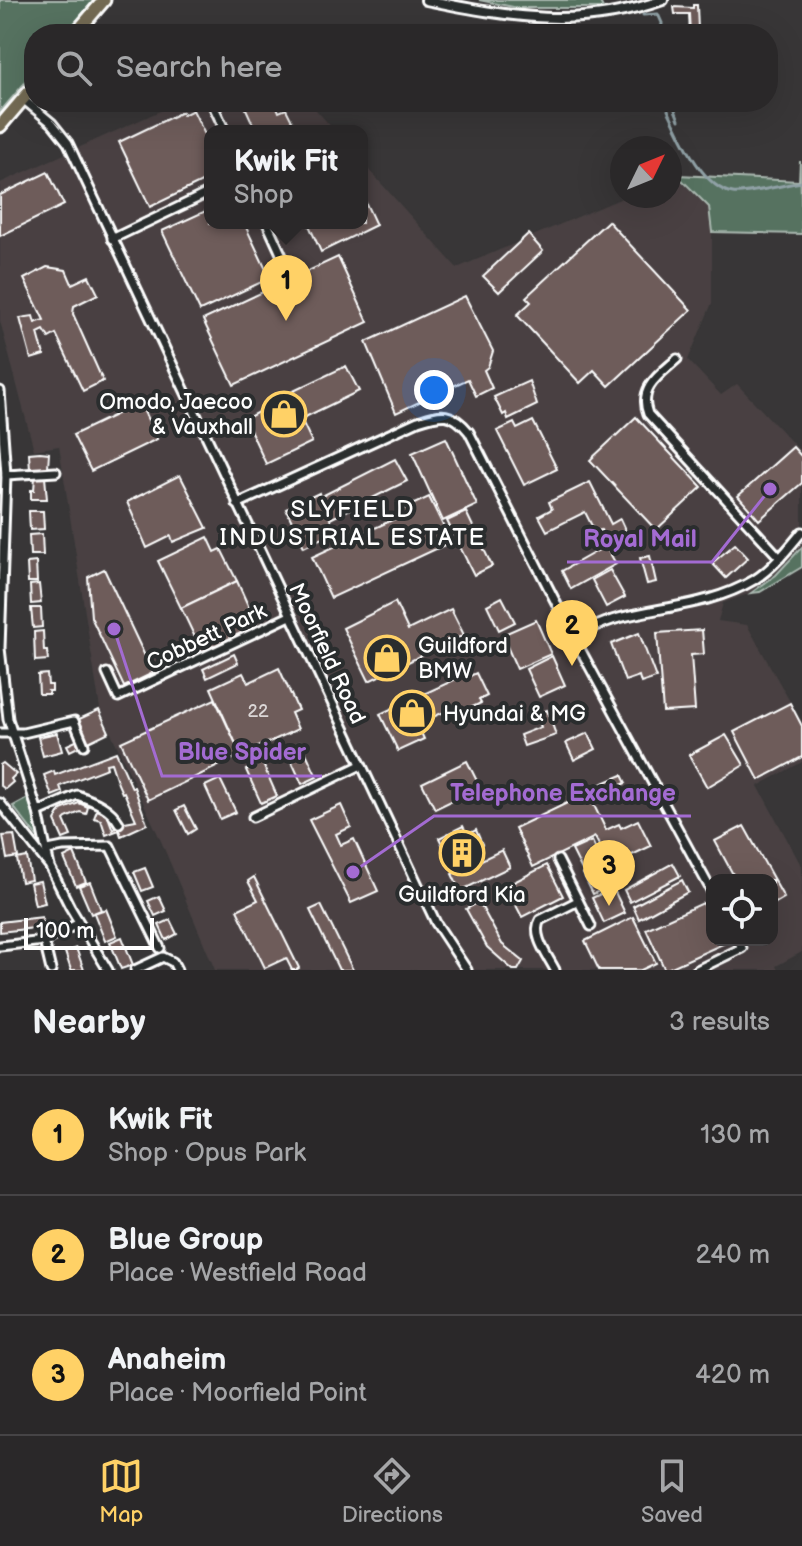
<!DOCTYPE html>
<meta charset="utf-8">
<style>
body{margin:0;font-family:"Balsamiq Sans",sans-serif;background:#363435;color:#f1f3f6}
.controls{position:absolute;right:24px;bottom:24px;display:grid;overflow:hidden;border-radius:16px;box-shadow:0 8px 32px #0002}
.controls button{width:72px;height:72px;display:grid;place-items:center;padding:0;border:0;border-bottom:2px solid #464446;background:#2a2829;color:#f1f3f6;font:40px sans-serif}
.compass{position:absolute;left:610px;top:136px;width:72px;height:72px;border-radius:50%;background:#2a2829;box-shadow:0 8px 32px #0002;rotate:47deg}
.scale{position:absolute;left:24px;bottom:20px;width:130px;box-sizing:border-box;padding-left:8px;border:4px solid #fff;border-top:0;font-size:22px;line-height:28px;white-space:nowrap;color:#fff;-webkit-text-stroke:6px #2a2d2e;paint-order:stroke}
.you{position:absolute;left:434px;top:390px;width:28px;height:28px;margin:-20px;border:6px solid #fff;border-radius:50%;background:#1a73e8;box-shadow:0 0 0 12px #1a73e833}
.badge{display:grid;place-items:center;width:52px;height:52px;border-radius:50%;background:#ffd166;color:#111;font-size:26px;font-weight:700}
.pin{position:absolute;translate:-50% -66px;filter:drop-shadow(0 2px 4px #0008)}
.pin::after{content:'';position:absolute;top:42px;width:28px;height:24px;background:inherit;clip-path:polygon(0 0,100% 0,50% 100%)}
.popup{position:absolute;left:204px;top:125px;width:164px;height:104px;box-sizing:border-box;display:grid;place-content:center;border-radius:16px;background:#2a2829;filter:drop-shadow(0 2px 6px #0005);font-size:26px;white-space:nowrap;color:#a5a6a8}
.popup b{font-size:30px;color:#f1f3f6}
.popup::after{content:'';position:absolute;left:50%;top:100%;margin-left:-16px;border:16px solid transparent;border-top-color:#2a2829}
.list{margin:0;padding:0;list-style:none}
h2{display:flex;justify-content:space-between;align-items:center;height:104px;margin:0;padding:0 32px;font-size:34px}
h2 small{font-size:26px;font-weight:400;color:#a5a6a8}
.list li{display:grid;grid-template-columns:52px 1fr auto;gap:24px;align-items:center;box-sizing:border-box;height:120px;padding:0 32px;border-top:2px solid #464446}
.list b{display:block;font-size:30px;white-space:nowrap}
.list p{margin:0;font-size:26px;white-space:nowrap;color:#a5a6a8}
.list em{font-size:26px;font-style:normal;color:#a5a6a8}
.icon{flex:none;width:44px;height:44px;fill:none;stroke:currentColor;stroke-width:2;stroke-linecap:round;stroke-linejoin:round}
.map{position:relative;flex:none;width:802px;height:970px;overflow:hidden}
.search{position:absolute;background:#2a2829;box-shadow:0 8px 32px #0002;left:24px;right:24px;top:24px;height:88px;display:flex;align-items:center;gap:20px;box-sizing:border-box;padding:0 28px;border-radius:32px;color:#a5a6a8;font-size:30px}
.sheet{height:464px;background:#2a2829}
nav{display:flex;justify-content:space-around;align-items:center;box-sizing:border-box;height:112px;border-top:2px solid #464446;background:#2a2829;font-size:22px;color:#a5a6a8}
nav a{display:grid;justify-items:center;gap:4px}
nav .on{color:#ffd166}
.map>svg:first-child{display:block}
</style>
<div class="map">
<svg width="802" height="970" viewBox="0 0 802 970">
<rect width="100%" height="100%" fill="#383637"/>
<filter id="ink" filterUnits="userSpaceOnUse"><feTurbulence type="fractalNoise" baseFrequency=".0125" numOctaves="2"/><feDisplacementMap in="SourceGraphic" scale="16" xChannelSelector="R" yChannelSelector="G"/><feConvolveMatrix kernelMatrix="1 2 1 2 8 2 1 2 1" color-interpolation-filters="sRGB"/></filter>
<g filter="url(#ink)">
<path fill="#484142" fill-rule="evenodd" d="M180,102h129l26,29h-125v92h152v-61l95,106 170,-72h43v-18l7,-3 32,32 3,25v71l-24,57 33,35 16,-11 65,69v94l-26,28 -25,18 -28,10 -5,18 29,4 55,98v39l-44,24 44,81v85l-26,14 2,4h-563l-54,-129 -61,-132 -41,-263 -25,4 -34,-129v-138zM712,880h60v60h-60z"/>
<g fill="#567261" stroke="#aab8b0" stroke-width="2">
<path d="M0,0h94l-28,34h-32v38l-34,40z"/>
<path d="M479,0h120l4,8h-85z"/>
<path d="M800,161l2,73 -90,-2 -3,-25 -32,-32 122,6z"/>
<path d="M802,547v20l-42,25 -9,1 25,-18z"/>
<path d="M28,798l14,43h-2l-27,-35z"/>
</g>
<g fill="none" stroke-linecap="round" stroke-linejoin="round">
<g stroke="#90a1a6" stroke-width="3">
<path d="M643,15l15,-1 4,9 -1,11"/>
<path d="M672,102l7,18"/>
<path d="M668,110c12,25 34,78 65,83 12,2 54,-9 69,-11"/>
</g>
</g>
<g fill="#6e5b5a" stroke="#fff" stroke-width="2">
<path d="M693,5h4l1,25h-3v4h-5l-1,-20h-14l-1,-7 19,1z"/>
<path d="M243,102h32l4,10 7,-3 11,22h-41z"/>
<path d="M193,110l17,35v9l-6,3 6,13v8l-60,29 -31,-65 63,-30 1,3z"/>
<path d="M48,172l16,33 -64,31v-41z"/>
<path d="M362,195l14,30 -55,27 -13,-29h54z"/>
<path d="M210,209v14h34l26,55 -70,33 -38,-80z"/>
<path d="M608,221l83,89 -82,76 -15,-16 -14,13 -63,-68 14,-13 -5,-5z"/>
<path d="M528,234l15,17 -44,41 -16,-16z"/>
<path d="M338,257l30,65 -134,63 -31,-65z"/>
<path d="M47,267l19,3 6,14 17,-8 9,18 -24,12 -1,8 30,67 -20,10 -27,-57 -7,4 -5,-8 -6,3 6,22 -13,4 -11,-41 13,-2 2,7 9,-3 -20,-41z"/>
<path d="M465,296l28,55 -5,16 -4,3 8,18 -16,8 -8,-17 -72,34 -30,-71z"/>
<path d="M346,366l13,25 -58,28 11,23 -46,22 -21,-45 21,-11 -2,-3z"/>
<path d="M529,381l8,24 -29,14 -2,-6 -3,2 -9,-18z"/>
<path d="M140,403l17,36 -66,32 -18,-36z"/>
<path d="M636,417l66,70 -46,43 -66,-70z"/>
<path d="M533,421l24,48 -33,16 -27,-54 17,-8 3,6z"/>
<path d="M446,438l31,67 -34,16 -31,-68z"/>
<path d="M793,447l9,10v26l-43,37 -21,-24z"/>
<path d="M40,452l9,1 -1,14 -18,3 -1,-17z"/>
<path d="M395,459l12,22 -77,38 6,12 -32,16 -18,-38 33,-16 1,4z"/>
<path d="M180,475l27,53 -34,14 -2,-6 -24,12 -20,-46z"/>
<path d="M35,477h10l2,22h-16v-9h3z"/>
<path d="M590,482l21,42 9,-5 6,13 -20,9 -5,-11 -6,2 -10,-20 -38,19 -8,-15 13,-7 -3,-7z"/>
<path d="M429,497l22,45 -120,56 -19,-41 89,-41 -2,-5z"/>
<path d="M29,511h14l1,18 -14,1z"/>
<path d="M466,512l26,54 -18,9 -27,-54z"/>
<path d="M42,534l1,21h-13l-1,-20z"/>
<path d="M208,537l7,15 6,-3 16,32 -56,27 -23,-47z"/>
<path d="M735,544l13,14 -22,20 -14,-15z"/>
<path d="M606,546l10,18 -45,25 -9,-18z"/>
<path d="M650,556l6,26 -9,2 -7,-26z"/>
<path d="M36,562l1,20h-9l-1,-19z"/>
<path d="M104,569l49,104 -29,14 -33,-70 -3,-40z"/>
<path d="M610,570l15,27 -19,10 -14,-27z"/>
<path d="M237,581l14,31 -6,2 7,15 -50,23 -21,-44z"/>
<path d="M39,584l2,19 -10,1 -1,-19z"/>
<path d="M502,597l13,25 -16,8 -12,-25z"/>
<path d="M395,602l13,28 43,-21 13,26 -95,46 -26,-53z"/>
<path d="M31,608h10l1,19 -9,1z"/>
<path d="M536,620l15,34 -34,15 -15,-34z"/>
<path d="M702,630l2,24 -13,1 4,55 -32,2 -6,-79z"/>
<path d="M43,631l1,20h3l1,9 -13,1 -1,-29z"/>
<path d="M639,633l17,45 -15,5 -2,-7 -14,5 -14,-37z"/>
<path d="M234,654l4,9 -31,15 -4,-9z"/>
<path d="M552,656l13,29 -26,12 -13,-28z"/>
<path d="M279,668l19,42 -7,3 7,16 -57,26 -30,-67 32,-15 5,10z"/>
<path d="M476,673l11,23 -8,4 2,3 -34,16 -3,-7 -27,12 7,15 -26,12 -18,-37 87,-40 1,3z"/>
<path d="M47,674l1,11h4v6h-4l1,3h-10l-1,-19z"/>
<path d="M215,699l26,56 -93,45 -27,-58z"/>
<path d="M790,703l12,23v31l-43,23 -25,-48z"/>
<path d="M99,710l10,22 -39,19 -3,-6 18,-8 -8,-17z"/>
<path d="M547,710l9,25 -32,11 -4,-11 21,-8 -5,-13z"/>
<path d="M57,733l5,18 -19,5 -5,-19z"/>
<path d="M588,733l8,16 -22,11 -8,-17z"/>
<path d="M726,735l18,30 -37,22 -18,-32z"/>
<path d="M301,742l16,35 -15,7 -16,-35z"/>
<path d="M116,752l16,36 2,-1 13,37 -26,12 -2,-6 -13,5 -5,-15 -7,-2 3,-8 10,4 6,16 12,-8 11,-2 -12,-28 -2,1 -4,-9 -7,-21 -5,1 1,4 -47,18 2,6 -10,4 -8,-21 10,-4 1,4z"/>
<path d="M467,761l13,26 -45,22 -13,-26z"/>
<path d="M262,762l15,34 -16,7 -15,-33z"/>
<path d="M3,763l13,11 -5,5 2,3 -8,7 -5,-4v-20z"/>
<path d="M622,775l4,8 -26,11 -4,-8z"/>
<path d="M220,779l16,33 -16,7 -15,-33z"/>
<path d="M588,793l18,37 13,-6 2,4 17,-8 13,26 -42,20 -14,-29 -62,30 -18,-39z"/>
<path d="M79,803l9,4 -2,7 -6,-2 -14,6 -2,2 7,16 -8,3 -8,-18 6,-11z"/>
<path d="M341,805l10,22 -15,7 5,11 13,-6 24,52 -27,12 -42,-83z"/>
<path d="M184,806l12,23 -8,5 -12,-24z"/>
<path d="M463,826l4,9 9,-5 6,14 -6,3 5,11 -26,12 -16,-32z"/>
<path d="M744,826l40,72 -12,7v-25h-36l-21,-39z"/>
<path d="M14,835l4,22 -11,2 -4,-23z"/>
<path d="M592,841l10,22 -19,9 -11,-22z"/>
<path d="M502,850l8,17 -50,24 -8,-17z"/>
<path d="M74,853l12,29 -10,4 -12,-28z"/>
<path d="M27,857l4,23 -10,2 -4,-23z"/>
<path d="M673,863l7,13 -50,26 -6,-12z"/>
<path d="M547,865l16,31 -41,21 -16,-31z"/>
<path d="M602,865l10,20 -19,9 -10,-20z"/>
<path d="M145,868l8,19 -11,4 -8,-19z"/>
<path d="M254,877l45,91 -3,2h-4l-6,-12 -21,10 -28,-58 21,-10 -10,-19z"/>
<path d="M682,880l6,12 -49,27 -6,-13z"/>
<path d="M40,881l5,22 -10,2 -5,-22z"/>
<path d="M90,882l11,28 -10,4 -12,-28z"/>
<path d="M613,888l12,25 -21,10 -12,-25z"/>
<path d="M159,896l7,15 -11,5 -7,-15z"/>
<path d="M479,902l23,42 21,17 -5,9h-5l-26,-23 -21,-38z"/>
<path d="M703,903l9,16v21h11l2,3 -60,27 -19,-41z"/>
<path d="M321,905l32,65h-14l-29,-60z"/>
<path d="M106,909l11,27 -12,5 -11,-28z"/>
<path d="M42,917l1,10 -43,5v-10z"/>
<path d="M633,917l23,46 -15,7h-42l-14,-29z"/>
<path d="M170,920l7,14 -11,6 -7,-15z"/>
<path d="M122,937l11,28 -12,4 -11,-27z"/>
<path d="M76,948l8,22h-13l-6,-18z"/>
</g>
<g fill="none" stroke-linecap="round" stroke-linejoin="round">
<g stroke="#fff" stroke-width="13">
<g id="minor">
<path d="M23,99l29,24 16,20 368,780 31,47"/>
<path d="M212,103l13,28"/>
<path d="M267,223l16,35"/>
<path d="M112,239l98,-47"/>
<path d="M677,359c-18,16 -39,29 -29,55l132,144"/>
<path d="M0,391l6,84 -6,173 8,71 30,93 12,55 20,40 38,63"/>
<path d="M6,475l50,-3"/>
<path d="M237,504l181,-83c24,-8 34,-10 51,11l104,204 139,256"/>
<path d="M573,636c15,-6 30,-14 46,-18 46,-12 93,-13 135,-38 19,-12 34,-31 48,-48"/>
<path d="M107,673l11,24 172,-81"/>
<path d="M0,733h23l51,-12 10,24"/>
<path d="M0,803l48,61"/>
<path d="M38,812l39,-17c17,6 33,12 42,28"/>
<path d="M253,817l108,-52"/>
<path d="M48,850l15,-3 47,-1 50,102"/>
<path d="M558,860l33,66"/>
<path d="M44,941l7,29"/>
<path d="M0,946l44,-5 35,-18"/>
<path d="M135,970l28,-13 10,5 4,8"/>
<path d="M555,970c-7,-14 -24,-35 -15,-50l38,-19"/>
<path d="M697,970l45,-22 -4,-8"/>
</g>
</g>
<g stroke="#fff" stroke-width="14">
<path id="tertiary" d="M426,0c85,17 153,30 237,0"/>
</g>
<g stroke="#fff" stroke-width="17">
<g id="primary">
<path d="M75,34l29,-34"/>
<path d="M0,126l34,-40"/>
</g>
</g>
<use href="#minor" stroke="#2a2d2e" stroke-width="7"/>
<use href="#tertiary" stroke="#2a2d2e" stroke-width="8"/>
<use href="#primary" stroke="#736b52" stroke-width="11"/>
</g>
</g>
<defs>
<g id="shop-ring" transform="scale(2.3)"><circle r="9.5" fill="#2a2d2e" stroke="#ffd166" stroke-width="1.5"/><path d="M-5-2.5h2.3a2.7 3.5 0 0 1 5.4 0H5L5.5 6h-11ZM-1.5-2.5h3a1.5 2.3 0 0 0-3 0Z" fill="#ffd166"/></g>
<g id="building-ring" transform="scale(2.3)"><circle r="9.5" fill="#2a2d2e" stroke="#ffd166" stroke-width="1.5"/><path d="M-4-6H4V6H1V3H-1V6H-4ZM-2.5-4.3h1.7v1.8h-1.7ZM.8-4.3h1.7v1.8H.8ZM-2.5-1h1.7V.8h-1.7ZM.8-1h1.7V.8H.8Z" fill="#ffd166"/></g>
</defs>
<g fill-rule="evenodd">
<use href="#shop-ring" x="284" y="414"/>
<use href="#shop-ring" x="387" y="658"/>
<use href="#shop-ring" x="412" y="713"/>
<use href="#building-ring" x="462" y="853"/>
</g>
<g text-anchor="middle" stroke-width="8" stroke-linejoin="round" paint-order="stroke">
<g font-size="18" fill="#dbd6d6">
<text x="258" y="717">22</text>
</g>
<g font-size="22" fill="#fff" stroke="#2a2d2e" text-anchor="start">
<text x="253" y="409" text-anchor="end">Omodo, Jaecoo<tspan x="253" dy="25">&amp; Vauxhall</tspan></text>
<text x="418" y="653">Guildford<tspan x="418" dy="25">BMW</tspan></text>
<text x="443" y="721">Hyundai &amp; MG</text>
<text x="462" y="902" text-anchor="middle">Guildford Kia</text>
</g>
<g font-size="22" fill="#fff" stroke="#2a2d2e">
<text transform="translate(206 636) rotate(-25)" y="8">Cobbett Park</text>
<text transform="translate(328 653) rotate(65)" y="8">Moorfield Road</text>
</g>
<g font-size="24" letter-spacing="2" fill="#fff" stroke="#2a2d2e">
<text x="353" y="517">SLYFIELD<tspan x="353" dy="28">INDUSTRIAL ESTATE</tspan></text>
</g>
</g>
<path fill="none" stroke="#a36bd2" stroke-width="3" d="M770 489L712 562H567M114 629L162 776H322M353 872L434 816H691"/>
<g fill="#a36bd2" stroke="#2a2d2e" stroke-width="3">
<circle cx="770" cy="489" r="8"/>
<circle cx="114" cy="629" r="8"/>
<circle cx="353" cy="872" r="8"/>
</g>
<g font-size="24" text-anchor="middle" font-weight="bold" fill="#a36bd2" stroke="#2a2d2e" stroke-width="8" stroke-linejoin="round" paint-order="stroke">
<text x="640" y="547">Royal Mail</text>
<text x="242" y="760">Blue Spider</text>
<text x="563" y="801">Telephone Exchange</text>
</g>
</svg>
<div class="controls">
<button><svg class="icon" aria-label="locate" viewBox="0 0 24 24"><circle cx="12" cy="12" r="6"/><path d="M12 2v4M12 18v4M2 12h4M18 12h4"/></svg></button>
</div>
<svg class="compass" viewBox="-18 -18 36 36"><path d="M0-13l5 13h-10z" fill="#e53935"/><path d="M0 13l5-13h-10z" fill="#a5a6a8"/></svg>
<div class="scale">100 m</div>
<div class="you"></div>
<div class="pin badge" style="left:286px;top:321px">1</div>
<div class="popup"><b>Kwik Fit</b>Shop</div>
<div class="pin badge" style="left:572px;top:666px">2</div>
<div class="pin badge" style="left:609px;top:906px">3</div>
<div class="search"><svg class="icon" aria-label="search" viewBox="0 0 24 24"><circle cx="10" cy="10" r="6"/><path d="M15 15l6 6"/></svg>Search here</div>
</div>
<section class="sheet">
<h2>Nearby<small>3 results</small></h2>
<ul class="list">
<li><span class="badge">1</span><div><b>Kwik Fit</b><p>Shop · Opus Park</p></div><em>130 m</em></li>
<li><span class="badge">2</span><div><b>Blue Group</b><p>Place · Westfield Road</p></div><em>240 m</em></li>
<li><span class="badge">3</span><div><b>Anaheim</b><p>Place · Moorfield Point</p></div><em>420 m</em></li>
</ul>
</section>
<nav>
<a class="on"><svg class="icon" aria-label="map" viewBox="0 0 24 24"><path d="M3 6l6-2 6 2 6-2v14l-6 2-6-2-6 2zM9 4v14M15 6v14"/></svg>Map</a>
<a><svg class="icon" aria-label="directions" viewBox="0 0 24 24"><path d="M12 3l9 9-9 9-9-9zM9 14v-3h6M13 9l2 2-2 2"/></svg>Directions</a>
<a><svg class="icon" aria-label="saved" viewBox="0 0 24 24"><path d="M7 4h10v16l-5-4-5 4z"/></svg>Saved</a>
</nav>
